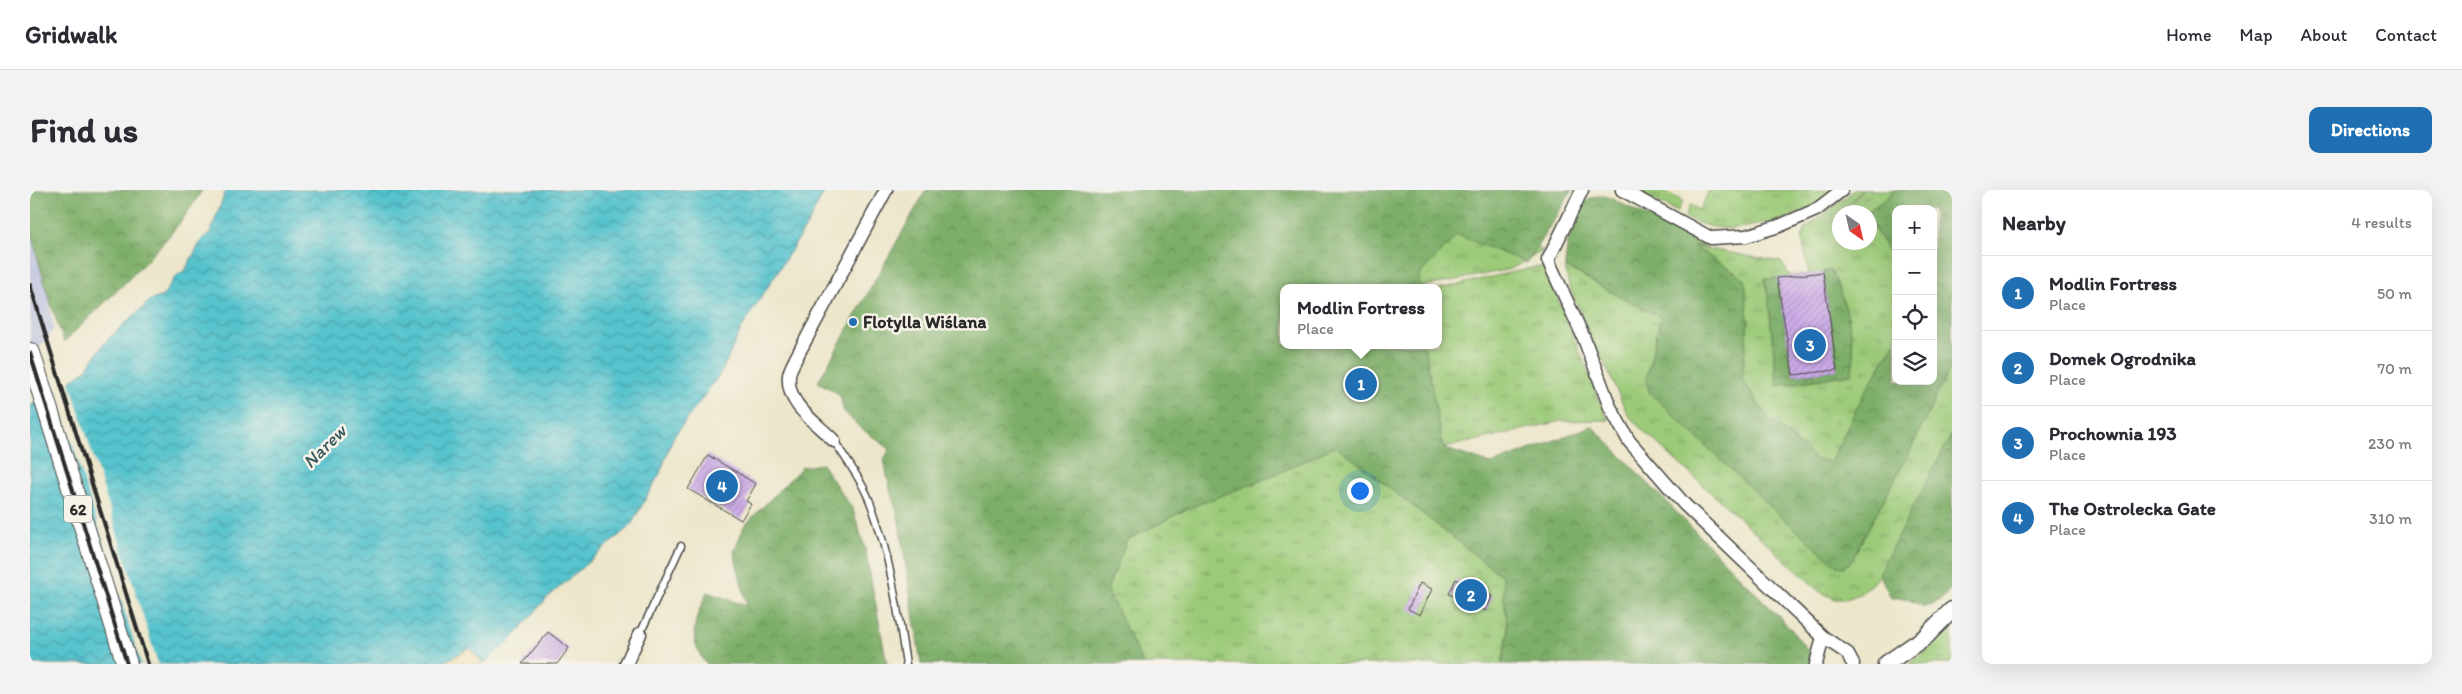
<!DOCTYPE html>
<meta charset="utf-8">
<style>
body{margin:0;font-family:Itim,sans-serif;background:#f2f2f3;color:#2b2b33}
.controls{position:absolute;right:15px;top:15px;display:grid;overflow:hidden;border-radius:10px;box-shadow:0 5px 20px #0002}
.controls button{width:45px;height:45px;display:grid;place-items:center;padding:0;border:0;border-bottom:1px solid #e1e1e2;background:#fff;color:#2b2b33;font:25px sans-serif}
.compass{position:absolute;left:1802px;top:15px;width:45px;height:45px;border-radius:50%;background:#fff;box-shadow:0 5px 20px #0002;rotate:146deg}
.you{position:absolute;left:1329px;top:300px;width:18px;height:18px;margin:-12px;border:4px solid #fff;border-radius:50%;background:#1a73e8;box-shadow:0 0 0 8px #1a73e833}
.badge{display:grid;place-items:center;width:32px;height:32px;border-radius:50%;background:#1f6fb2;color:#fff;font-size:16px;font-weight:700}
.pin{position:absolute;translate:-50% -50%;border:2px solid #fff;box-shadow:0 1px 5px #0006}
.popup{position:absolute;left:1250px;top:94px;width:162px;height:65px;box-sizing:border-box;display:grid;place-content:center;border-radius:10px;background:#fff;filter:drop-shadow(0 1px 4px #0005);font-size:16px;white-space:nowrap;color:#7c7c81}
.popup b{font-size:19px;color:#2b2b33}
.popup::after{content:'';position:absolute;left:50%;top:100%;margin-left:-10px;border:10px solid transparent;border-top-color:#fff}
.list{margin:0;padding:0;list-style:none}
h2{display:flex;justify-content:space-between;align-items:center;height:65px;margin:0;padding:0 20px;font-size:21px}
h2 small{font-size:16px;font-weight:400;color:#7c7c81}
.list li{display:grid;grid-template-columns:32px 1fr auto;gap:15px;align-items:center;box-sizing:border-box;height:75px;padding:0 20px;border-top:1px solid #e1e1e2}
.list b{display:block;font-size:19px;white-space:nowrap}
.list p{margin:0;font-size:16px;white-space:nowrap;color:#7c7c81}
.list em{font-size:16px;font-style:normal;color:#7c7c81}
.icon{flex:none;width:28px;height:28px;fill:none;stroke:currentColor;stroke-width:2;stroke-linecap:round;stroke-linejoin:round}
.map{position:relative;flex:none;width:1922px;height:474px;overflow:hidden;border-radius:10px}
header{display:flex;align-items:center;gap:30px;box-sizing:border-box;height:70px;padding:0 25px;background:#fff;border-bottom:1px solid #e1e1e2}
header strong{font-size:24px}
nav{display:flex;gap:28px;margin-inline-start:auto;font-size:18px}
.intro{display:flex;align-items:center;justify-content:space-between;box-sizing:border-box;height:120px;padding:0 30px}
h1{margin:0;font-size:35px}
.button{padding:12px 22px;border-radius:10px;background:#1f6fb2;color:#fff;font-size:18px;font-weight:700}
main{display:flex;gap:30px;padding:0 30px}
aside{flex:1;background:#fff;border-radius:10px;box-shadow:0 5px 20px #0002}
.map>svg:first-child{display:block}
</style>
<header>
<strong>Gridwalk</strong>
<nav><a>Home</a><a>Map</a><a>About</a><a>Contact</a></nav>
</header>
<div class="intro"><h1>Find us</h1><a class="button">Directions</a></div>
<main>
<div class="map">
<svg width="1922" height="474" viewBox="0 0 1922 474">
<defs>
<pattern id="grass-tufts" width="24" height="20" patternUnits="userSpaceOnUse" patternTransform="scale(1.25)"><rect width="24" height="20" fill="#9cca78"/><path d="M3 7l-1-3M5 7V3M7 7l1-3M15 17l-1-3M17 17v-4M19 17l1-3" fill="none" stroke="#7fa463"/></pattern>
<pattern id="forest-crowns" width="20" height="18" patternUnits="userSpaceOnUse" patternTransform="scale(1.25)"><rect width="20" height="18" fill="#7dae68"/><path d="M2 6a3 3 0 1 1 6 0M12 15a3 3 0 1 1 6 0" fill="none" stroke="#678e56"/></pattern>
<pattern id="sand-dots" width="8" height="8" patternUnits="userSpaceOnUse" patternTransform="scale(1.25)"><rect width="8" height="8" fill="#eeda9e"/><path d="M2 2h.1M6 6h.1" fill="none" stroke="#cb8" stroke-width="1.8" stroke-linecap="round"/></pattern>
<pattern id="water-waves" width="16" height="10" patternUnits="userSpaceOnUse" patternTransform="scale(1.25)"><rect width="16" height="10" fill="#56c3cd"/><path d="M0 5q4-4 8 0t8 0" fill="none" stroke="#479fa7"/></pattern>
<pattern id="building-hatch" width="6" height="6" patternUnits="userSpaceOnUse" patternTransform="scale(1.25)"><rect width="6" height="6" fill="#cdace9"/><path d="M-1 1l2-2M0 6l6-6M5 7l2-2" fill="none" stroke="#a78cbd"/></pattern>
</defs>
<rect width="100%" height="100%" fill="#f7f3e8"/>
<filter id="ink" filterUnits="userSpaceOnUse"><feTurbulence type="fractalNoise" baseFrequency=".02" numOctaves="2"/><feDisplacementMap in="SourceGraphic" scale="10" xChannelSelector="R" yChannelSelector="G"/><feConvolveMatrix kernelMatrix="1 2 1 2 8 2 1 2 1" color-interpolation-filters="sRGB"/></filter>
<filter id="wash" filterUnits="userSpaceOnUse"><feTurbulence type="fractalNoise" baseFrequency=".0096" numOctaves="4" result="noise"/><feDisplacementMap in="SourceGraphic" scale="20" xChannelSelector="R" yChannelSelector="G"/><feGaussianBlur stdDeviation="1.12" result="paint"/><feColorMatrix in="noise" values="0 0 0 0 0 0 0 0 0 0 0 0 0 0 0 0 0 1.4 0 .05"/><feComposite in="paint" operator="in"/></filter>
<g filter="url(#wash)">
<rect width="100%" height="100%" fill="#ece6ca"/>
<path fill="#bdc3de" d="M0,39l18,67 6,33 -15,18 -9,20z"/>
<g fill="url(#grass-tufts)" stroke="#647a52" fill-rule="evenodd">
<path d="M1100,0l321,15 92,46 -32,18 -95,19z"/>
<path d="M1605,0h27l21,11 -6,11z"/>
<path d="M1679,0h127l-22,17 -45,18 -3,-3c-27,9 -55,9 -81,-5l5,-12 10,5z"/>
<path d="M1824,0h8l-22,22v30h30v-20l26,41v79l-29,46 -36,73 -13,1 -54,-49 -22,-34 6,-58 -3,-42 -53,-33 89,16 9,14 18,-2c1,-16 -9,-30 -4,-44zM1800,80c14,23 29,78 21,104l-74,12 -9,-92 -4,-14 13,-2 16,97 44,-5 -14,-98z"/>
<path d="M1833,0h31c-8,10 -17,14 -26,22h-26z"/>
<path d="M1535,76l48,27 48,24 -15,62 129,132 68,56 7,-4 64,-120 38,-80v88l-59,103 -15,24 -18,16 -14,5h-11l-16,-8 -183,-167 -9,-11 -25,-55 -5,-3 -29,-73z"/>
<path d="M1505,77l10,1 63,152 -47,1 -118,27 -58,-103h53l1,-56z"/>
<path d="M1306,256l166,130 6,57 -6,31h-359l-36,-74 20,-50 62,-32 81,-31z"/>
<path d="M1922,438v36h-42z"/>
</g>
<g fill="url(#forest-crowns)" stroke="#546c4a">
<path d="M0,0h172c-30,53 -94,108 -138,152l-16,-46 -18,-67z"/>
<path d="M896,0h646l-45,73 -70,-28 -38,40 1,13h-136v57h140l19,103 49,16 100,-38 199,203 27,35h-316l6,-31 -6,-57 -166,-130 -66,31 -81,31 -62,32 -20,50 36,74h-222l-23,-149 -8,-25 -6,-31 6,-10 -31,-22 -16,-17 -2,-12 -7,-7 -16,-9z"/>
<path d="M1864,0h58v173l-38,80 -64,120 -7,4 -6,-1 -62,-55 -126,-119 -3,-13 15,-62 -48,-24 -48,-27c1,-19 8,-59 27,-68 3,-2 9,-2 12,-3l104,52 -15,-1 52,33 3,42 -6,58 22,34 54,49 13,-1 36,-73 29,-46v39h37v-172h-37v54l-26,-41 -2,-10c9,-8 18,-12 26,-22z"/>
<path d="M1800,80c14,23 29,78 21,104l-74,12 -9,-92 -4,-15 13,-1 16,97 44,-5 -14,-98z"/>
<path d="M1922,243v154l-11,13 -16,7 -20,-9h-14l-12,-25z"/>
<path d="M792,274l31,46 12,38 22,116h-181c-20,-28 -11,-43 1,-72l40,14 -13,-54 10,-26 58,-59z"/>
</g>
<path fill="url(#sand-dots)" stroke="#8c8264" d="M439,458l14,16h-42z"/>
<path fill="url(#water-waves)" stroke="#40777c" d="M196,0h599l-16,32 -68,107 -19,42 -49,67 -13,35 -29,52 -84,73 -37,43 -26,22 -15,-15 -28,16h-411v-258l55,-35 20,-29 17,-16 29,-26 12,-4 12,-19 10,-7 17,-31 8,-6z"/>
<path fill="#ece6ca" d="M39,189l89,285h-17l-86,-276z"/>
<g id="blocks">
<g fill="url(#building-hatch)">
<path d="M1793,82l14,98 -44,5 -16,-97z"/>
<path d="M678,265l48,29 -10,17 5,3 -10,16 -53,-31z"/>
<path d="M1426,389l36,17 -6,15 -37,-17z"/>
<path d="M1390,393l12,6 -12,26 -12,-6z"/>
<path d="M518,442l21,16 -12,16h-35z"/>
</g>
</g>
</g>
<g filter="url(#ink)">
<use href="#blocks" fill-opacity="0" stroke="#484743" stroke-width="1"/>
<g fill="none" stroke-linecap="round" stroke-linejoin="round">
<g stroke="#484743" stroke-width="9">
<g id="service">
<path d="M804,251c14,21 31,44 39,69 18,50 25,103 33,154"/>
<path d="M610,444l41,-88"/>
</g>
</g>
<g stroke="#484743" stroke-width="15">
<g id="minor">
<path d="M1552,0l-34,70 35,76 27,71 19,34 56,64 138,132 24,16 6,11"/>
<path d="M1592,0l89,48 35,-2 33,-10 37,-16 26,-20"/>
<path d="M804,251c-17,-18 -48,-36 -45,-65 0,-6 5,-13 7,-18l90,-168"/>
<path d="M596,474l14,-30"/>
<path d="M1786,474l7,-27"/>
</g>
</g>
<g stroke="#484743" stroke-width="19">
<path id="tertiary" d="M1856,474l39,-27 27,-27"/>
</g>
<g stroke="#484743" stroke-width="22">
<path id="primary" d="M0,163l97,311"/>
</g>
<use href="#service" stroke="#fff" stroke-width="6"/>
<use href="#minor" stroke="#fff" stroke-width="12"/>
<use href="#tertiary" stroke="#fff" stroke-width="16"/>
<use href="#primary" stroke="#fff" stroke-width="20"/>
<g stroke="#2b2b2b" stroke-width="4">
<path d="M0,95l118,379"/>
<path d="M0,163l97,311"/>
</g>
</g>
</g>
<circle fill="#1f6fb2" stroke="#f7f3e8" stroke-width="2" cx="823" cy="132" r="5"/>
<g text-anchor="middle" stroke-width="5" stroke-linejoin="round" paint-order="stroke">
<rect fill="#f7f3e8" stroke="#686764" stroke-width="1" x="34" y="305.5" width="28" height="27" rx="4"/>
<g font-size="16" font-weight="bold" fill="#2b2b2b">
<text x="48" y="325">62</text>
</g>
<g font-size="18" font-weight="bold" fill="#2b2b2b" stroke="#f7f3e8" text-anchor="start">
<text x="833" y="138">Flotylla Wiślana</text>
</g>
<g font-size="19" font-style="italic" fill="#38595c" stroke="#f7f3e8">
<text transform="translate(294 256) rotate(-45)" y="7">Narew</text>
</g>
</g>
</svg>
<div class="controls">
<button>+</button>
<button>−</button>
<button><svg class="icon" aria-label="locate" viewBox="0 0 24 24"><circle cx="12" cy="12" r="6"/><path d="M12 2v4M12 18v4M2 12h4M18 12h4"/></svg></button>
<button><svg class="icon" aria-label="layers" viewBox="0 0 24 24"><path d="M12 4l9 5-9 5-9-5zM3 14l9 5 9-5"/></svg></button>
</div>
<svg class="compass" viewBox="-18 -18 36 36"><path d="M0-13l5 13h-10z" fill="#e53935"/><path d="M0 13l5-13h-10z" fill="#7c7c81"/></svg>
<div class="you"></div>
<div class="pin badge" style="left:1331px;top:194px">1</div>
<div class="popup"><b>Modlin Fortress</b>Place</div>
<div class="pin badge" style="left:1441px;top:405px">2</div>
<div class="pin badge" style="left:1780px;top:155px">3</div>
<div class="pin badge" style="left:692px;top:296px">4</div>
</div>
<aside>
<h2>Nearby<small>4 results</small></h2>
<ul class="list">
<li><span class="badge">1</span><div><b>Modlin Fortress</b><p>Place</p></div><em>50 m</em></li>
<li><span class="badge">2</span><div><b>Domek Ogrodnika</b><p>Place</p></div><em>70 m</em></li>
<li><span class="badge">3</span><div><b>Prochownia 193</b><p>Place</p></div><em>230 m</em></li>
<li><span class="badge">4</span><div><b>The Ostrolecka Gate</b><p>Place</p></div><em>310 m</em></li>
</ul>
</aside>
</main>
